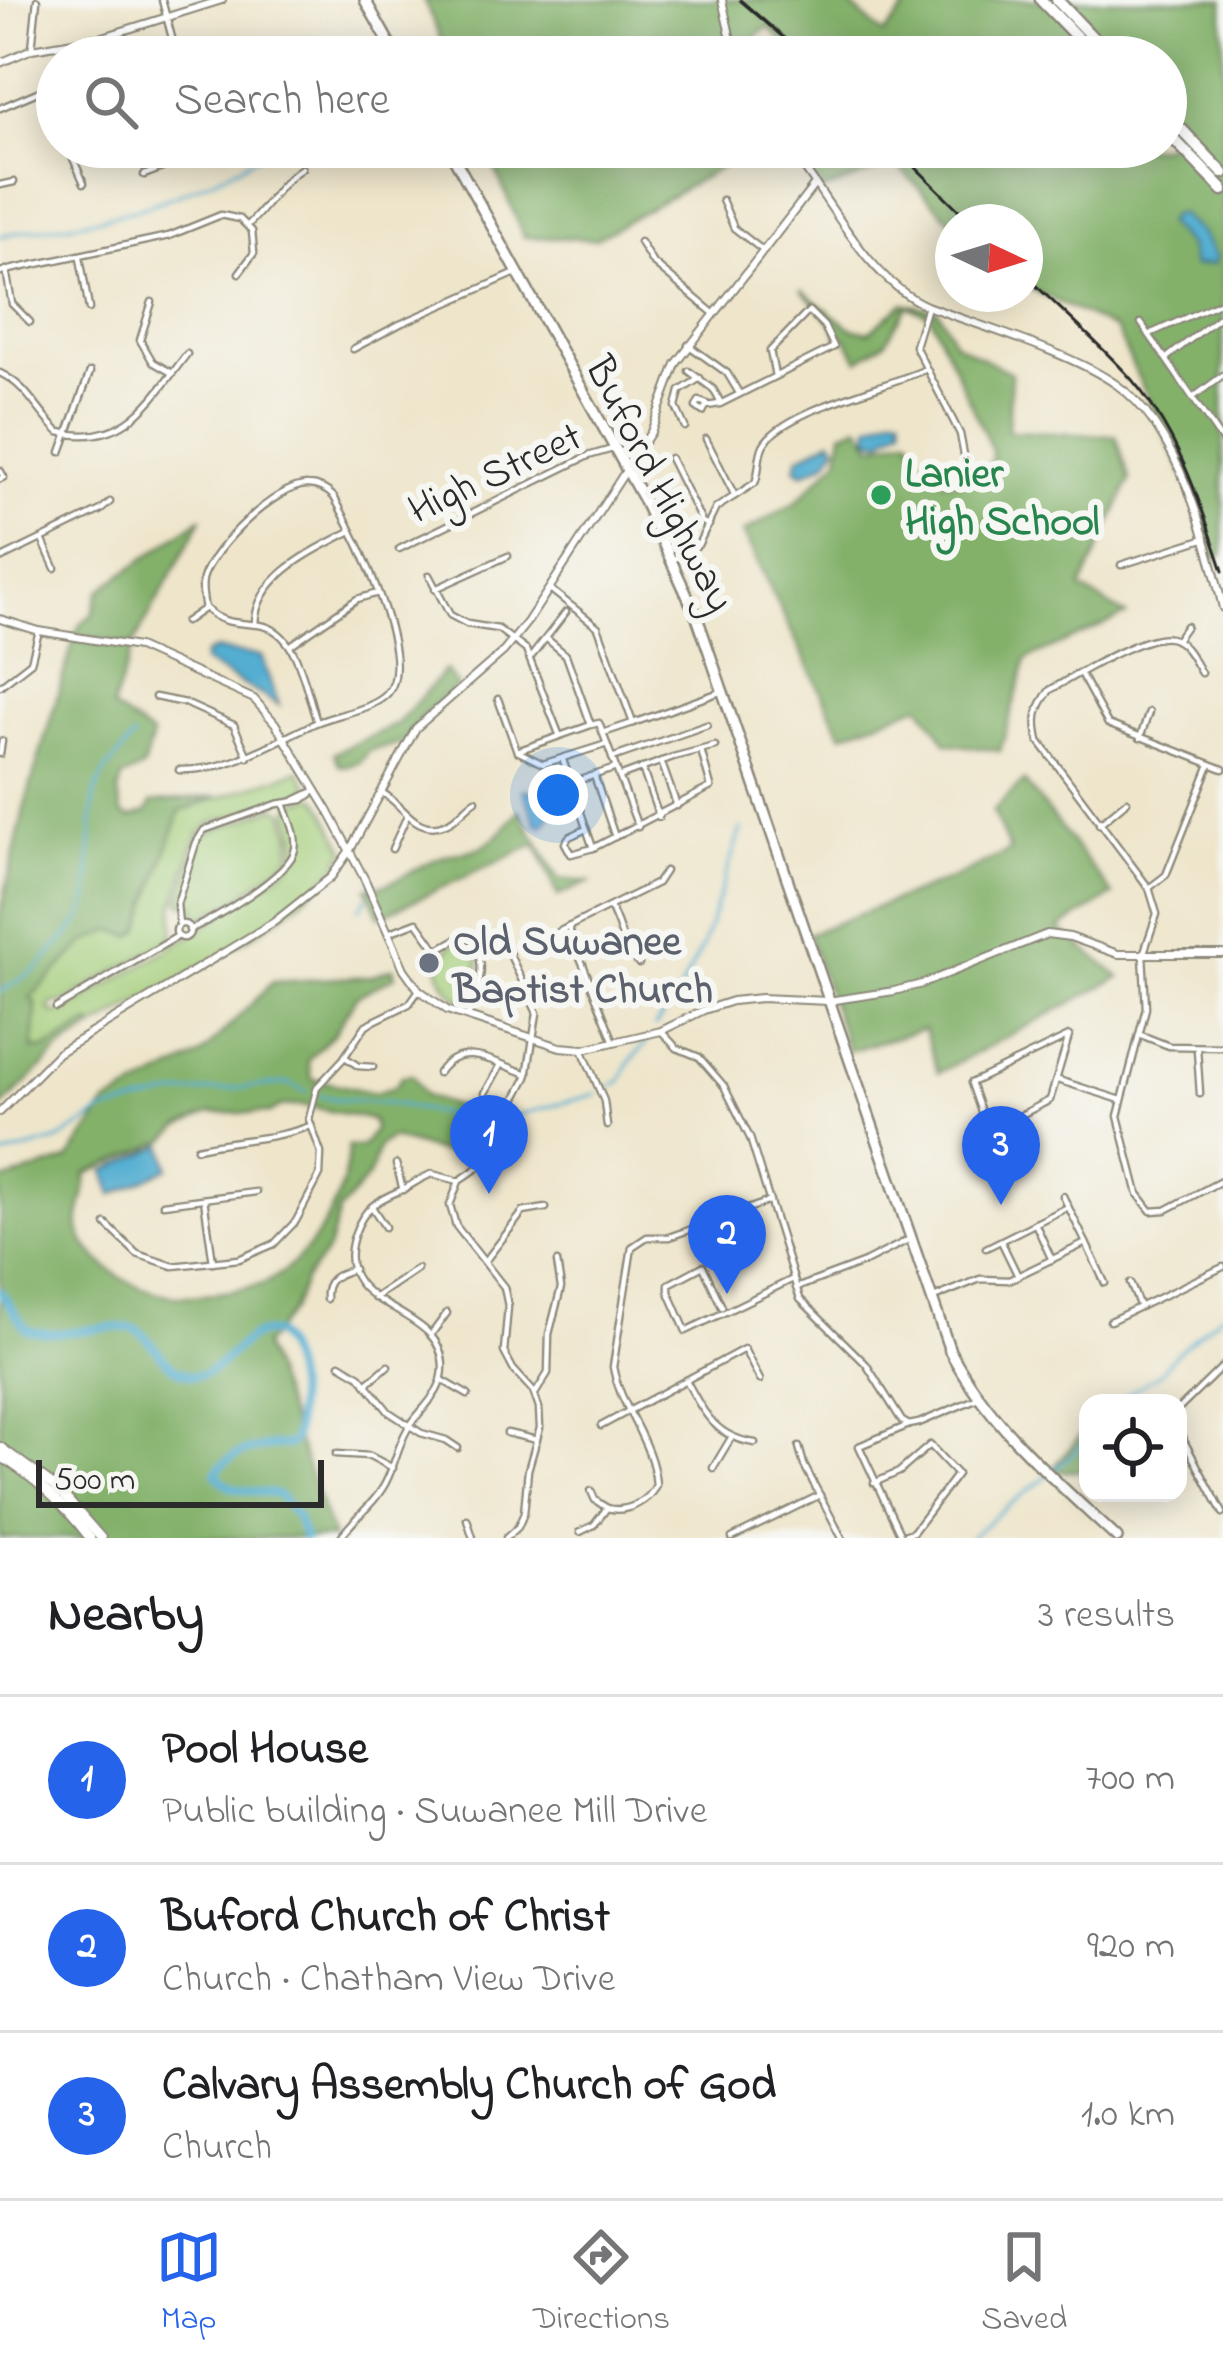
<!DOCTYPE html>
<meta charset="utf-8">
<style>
body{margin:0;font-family:"Indie Flower",sans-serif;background:#f2f2f2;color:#202124}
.controls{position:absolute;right:36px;bottom:36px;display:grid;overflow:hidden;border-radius:24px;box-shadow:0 6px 30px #0003}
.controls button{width:108px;height:108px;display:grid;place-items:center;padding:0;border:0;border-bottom:3px solid #e0e0e0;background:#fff;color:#202124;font:60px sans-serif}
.compass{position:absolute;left:935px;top:204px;width:108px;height:108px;border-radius:50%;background:#fff;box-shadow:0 6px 30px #0003;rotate:94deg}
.scale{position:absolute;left:36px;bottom:30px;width:288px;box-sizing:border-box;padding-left:12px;border:6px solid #2b2b2b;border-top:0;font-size:33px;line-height:42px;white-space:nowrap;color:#2b2b2b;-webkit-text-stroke:9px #f6f6f2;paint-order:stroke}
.you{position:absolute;left:558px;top:795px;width:42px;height:42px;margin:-30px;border:9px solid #fff;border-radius:50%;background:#1a73e8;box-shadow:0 0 0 18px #1a73e833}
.badge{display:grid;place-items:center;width:78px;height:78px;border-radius:50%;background:#2563eb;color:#fff;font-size:39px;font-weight:700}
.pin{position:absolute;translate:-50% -99px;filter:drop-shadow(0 3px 6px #0008)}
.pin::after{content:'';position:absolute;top:63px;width:42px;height:36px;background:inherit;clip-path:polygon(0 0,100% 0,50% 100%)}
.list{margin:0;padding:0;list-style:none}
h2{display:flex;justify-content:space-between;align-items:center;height:156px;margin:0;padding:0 48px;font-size:51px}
h2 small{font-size:39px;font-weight:400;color:#757577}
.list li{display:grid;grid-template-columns:78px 1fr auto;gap:36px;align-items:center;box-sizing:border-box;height:168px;padding:0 48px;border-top:3px solid #e0e0e0}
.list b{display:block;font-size:45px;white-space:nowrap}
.list p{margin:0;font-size:39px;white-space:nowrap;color:#757577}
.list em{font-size:39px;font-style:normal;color:#757577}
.icon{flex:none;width:66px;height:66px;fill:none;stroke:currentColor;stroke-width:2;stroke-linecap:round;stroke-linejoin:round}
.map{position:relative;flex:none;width:1223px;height:1538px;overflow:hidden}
.search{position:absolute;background:#fff;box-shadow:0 6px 30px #0003;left:36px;right:36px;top:36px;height:132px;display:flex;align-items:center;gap:30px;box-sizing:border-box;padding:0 42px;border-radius:66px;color:#757577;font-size:45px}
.sheet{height:660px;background:#fff}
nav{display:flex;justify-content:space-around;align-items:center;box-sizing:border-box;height:168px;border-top:3px solid #e0e0e0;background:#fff;font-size:33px;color:#757577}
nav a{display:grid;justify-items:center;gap:6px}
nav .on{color:#2563eb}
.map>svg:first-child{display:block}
</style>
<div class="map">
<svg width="1223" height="1538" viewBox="0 0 1223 1538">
<rect width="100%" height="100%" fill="#f6f6f2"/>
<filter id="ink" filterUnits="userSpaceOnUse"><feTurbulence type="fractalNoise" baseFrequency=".00833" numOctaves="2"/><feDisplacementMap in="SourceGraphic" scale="24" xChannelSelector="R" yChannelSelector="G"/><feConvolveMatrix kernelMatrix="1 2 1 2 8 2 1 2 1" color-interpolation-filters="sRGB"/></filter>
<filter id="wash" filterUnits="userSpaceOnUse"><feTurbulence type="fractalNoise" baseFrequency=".004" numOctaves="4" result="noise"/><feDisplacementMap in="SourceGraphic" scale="48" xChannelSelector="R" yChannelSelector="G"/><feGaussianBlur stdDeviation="2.7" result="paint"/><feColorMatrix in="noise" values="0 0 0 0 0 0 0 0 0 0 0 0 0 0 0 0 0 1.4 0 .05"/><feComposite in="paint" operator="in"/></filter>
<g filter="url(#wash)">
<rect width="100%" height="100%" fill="#eee5ca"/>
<g fill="#a4ce7a" stroke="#687c52" stroke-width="3">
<path d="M299,770l9,15 -3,8 -92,29 -15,11 -24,72v32l-112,66h-10l-3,8 10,3 128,-76 97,-67c19,-19 12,-37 5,-60l4,-8 21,-6 5,3 27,50c-27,61 -190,141 -252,178l-4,-4 -44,25 -13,1 3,-47 -7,-5 57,-56 27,-12 19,6 8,-6 40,-119z"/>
<path d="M276,807l8,4 8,25 -2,21 -50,40 -41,22 -4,-12 -10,-5 -2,3 -3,-5 22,-65z"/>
<path d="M465,936c20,17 15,37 9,59l-14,5c-15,-13 -24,-27 -22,-48l12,-3v-4z"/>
</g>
<g fill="#83b16a" stroke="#576e4a" stroke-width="3" fill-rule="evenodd">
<path d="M424,0h420l40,35 29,-35h310v555l-11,4 -13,-52 -83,-177 -91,-44v-64l-72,1 -58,-60 -75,29 -32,-45h378v-90h-367l-31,-30 -30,24 2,6h-292z"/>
<path d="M486,147h270l-161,92 -71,-2z"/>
<path d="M801,290l50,38 18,4 34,-29 35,7 17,33 56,30 -3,58 108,5 14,44 -49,109 45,26 -99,44 -27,92 -53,-8 -27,-38 -78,29 -99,-201 53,-31 43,-44 4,-26 17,-7 13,21 37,-10c19,42 20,48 68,45l14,-21v-10l-62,-135 -23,-9 -21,35 -27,19 -13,-22h-7l-7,-16z"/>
<path d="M203,517l-70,128 -58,-10 6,-12 11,-8 7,-24z"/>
<path d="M74,640l58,9 -20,59 40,28 -9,32 -21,10 -4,15 4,20 8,5 17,-6 5,-9 64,-7 -36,15 -40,119 -8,6 -19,-6 -27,12 -56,56 6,5 -3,47 13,-1 44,-26 4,5 -33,21 -61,60v-194l25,-110z"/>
<path d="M445,670l13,16 -37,31 -17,26 -34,7 -10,12 -14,5 -7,-2 -5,-12 63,-29z"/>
<path d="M1024,781l89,114 -54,34 61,48 -182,96 -14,-44 -76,22 -40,-117 145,-56 57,-27 -17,-40z"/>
<path d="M519,810l40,69 30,3 -31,14 -22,-52 -156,72 -13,-28c30,-2 51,-25 81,-33 12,-3 26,-3 37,-10 15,-9 24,-22 34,-35z"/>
<path d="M393,968l2,8 -39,21 -21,35 -27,28 4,19 63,14 20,-6 7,-11 10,-1 13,21 30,10 28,18 17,-3 -7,31h-54l-47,-14 -13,8 -10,30 -30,35 -11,39 -23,29 -13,31 -29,36 70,192h-333v-356l68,-22 39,-56 93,-48 73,-74 98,-6zM302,1105l71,15 1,10 -12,17h-14c-1,51 -37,114 -85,137 -8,3 -19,4 -27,6 -47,9 -74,11 -116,-13 -16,-10 -38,-29 -41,-49 -3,-17 9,-32 7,-54l79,-33 15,-14 31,-14h60l8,-6z"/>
<path d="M1088,1427v43l-38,2z"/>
</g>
<g fill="#53aed1" stroke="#3f6c7e" stroke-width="3">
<path d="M1179,214l23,20 14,24 -3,6 -20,2 -4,-19 -23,-24 6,-8z"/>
<path d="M895,414l7,1 1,10 -21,15h-9l-4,-5 1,-10z"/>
<path d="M832,439l5,7 -11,16 -22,11 -8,-5 3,-11z"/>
<path d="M215,650l46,6 18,49 -76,-43 2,-8z"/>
<path d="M523,790l25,2 5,19 -10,15 -6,-2z"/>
<path d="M164,1145l5,23 -56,27 -8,-24z"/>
</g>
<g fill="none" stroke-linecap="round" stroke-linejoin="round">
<g stroke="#53aed1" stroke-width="3">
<path d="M0,236c30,-8 62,-9 92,-16 63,-12 125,-39 181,-73"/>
<path d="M371,878l2,8"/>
<path d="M359,909l8,-11"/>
<path d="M0,992l37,-23 44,-49 7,-21 6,-105 10,-21 30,-36"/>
<path d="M655,1026l20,-26 28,-55 38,-116"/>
<path d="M604,1090l17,-9 6,-15 21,-26"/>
<path d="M321,1096c23,6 44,4 67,7 39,5 75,21 114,16"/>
<path d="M510,1117l87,-23"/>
<path d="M0,1157l59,-17 44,-28 71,-17 113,-12 20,9"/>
<path d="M1120,1403l7,-9 31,-19 20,-23 45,-39"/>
<path d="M970,1538c37,-36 83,-61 118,-100"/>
</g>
<path stroke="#53aed1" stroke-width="8" d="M0,1291l27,39c33,10 74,-8 109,-1 17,10 24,31 41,41 43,26 59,-48 98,-36 22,26 23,70 20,103l-6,8c-25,1 -59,5 -73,28 14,24 41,14 64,23l17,22 7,20"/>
</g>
</g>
<g filter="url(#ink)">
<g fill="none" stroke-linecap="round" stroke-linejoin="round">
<g stroke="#8c887a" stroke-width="9">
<g id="minor">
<path d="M162,0l15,57"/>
<path d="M113,34l11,23"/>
<path d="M32,48l5,-48"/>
<path d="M173,49l35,-4"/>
<path d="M0,108l42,-18 15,33"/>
<path d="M68,147l16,36"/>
<path d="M144,175l31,-12 -8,-16"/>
<path d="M0,185l14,-3"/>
<path d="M722,200l12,28 27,21"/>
<path d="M249,224c19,-18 31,-42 53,-56"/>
<path d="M640,242l12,20 60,50"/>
<path d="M80,257l9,52"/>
<path d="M6,270l6,34 18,18"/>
<path d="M0,272l169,-36 52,-21 19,4 12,12 2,22 -15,20"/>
<path d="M152,302l-12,38 13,22 19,11"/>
<path d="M927,306l-12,40 45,88 4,21"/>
<path d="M1141,323l82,119"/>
<path d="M1152,333l71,-32"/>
<path d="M688,345l39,28 12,20"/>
<path d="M353,349l47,-25 116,-51"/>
<path d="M1168,357l55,-43"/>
<path d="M689,371l24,18 8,14"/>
<path d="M0,373c29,14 37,39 59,59 67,16 92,-32 128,-78"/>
<path d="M1195,396l28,-21"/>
<path d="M699,401l8,3 -4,8 -7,-5z"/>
<path d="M707,406l13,-2 114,-57 -10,-21 -15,-15 -39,40 5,25"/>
<path d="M685,427l-9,-20 4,-16 20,-13"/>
<path d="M706,439l29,57"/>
<path d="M61,452l29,-80"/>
<path d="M670,458l32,64 7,3"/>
<path d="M0,470l4,7 -4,2"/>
<path d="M42,539l13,29"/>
<path d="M399,549l189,-93 28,-8"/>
<path d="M0,559l101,-49 9,-8"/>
<path d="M673,560l25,-15 18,-37 39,-25c5,-12 3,-26 8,-37 18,-36 128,-60 163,-77"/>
<path d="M1121,565l85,-27"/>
<path d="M429,575l21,40 17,9 31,5 28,21 33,84"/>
<path d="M435,589l73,-33"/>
<path d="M550,589l48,38 35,96 -30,10"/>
<path d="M185,622l20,-14"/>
<path d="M255,624c1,-48 58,-73 96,-93"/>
<path d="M547,639l19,16 25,70 8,-2 8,21 -64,20 -26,-13 74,-26"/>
<path d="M1176,640l10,-14"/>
<path d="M291,645l66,-46 21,-6"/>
<path d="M531,657l35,-45"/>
<path d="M1080,673l28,51 115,45"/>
<path d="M1201,673c-8,-13 -15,-31 -31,-35 -25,-6 -97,39 -120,52 -14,18 -16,29 -11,51l110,147 8,26 -14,41 3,53 -28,108 20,78 13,17 15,-1 57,-30"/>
<path d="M0,686l31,-24 8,-31"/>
<path d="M155,697l30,6 49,22 14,32"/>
<path d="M498,699l19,52"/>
<path d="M633,723l90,-32"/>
<path d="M1140,738l9,-26"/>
<path d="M607,744l31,83"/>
<path d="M0,754l2,-13"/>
<path d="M612,758l95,-33"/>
<path d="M563,760c10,29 20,59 30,88l-22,6 -6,-11 4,-6 17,-8"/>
<path d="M661,761l16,45"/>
<path d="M642,768l17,49"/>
<path d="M179,770c50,1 87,-24 130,-44 23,-12 59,-14 77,-31 34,-32 -32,-162 -52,-198 -7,-7 -15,-12 -26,-12 -31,-1 -97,64 -105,94 -2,10 0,19 2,29 18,17 31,14 54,17 40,5 46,65 58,97"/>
<path d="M594,775l21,62"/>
<path d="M619,777l54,-20 42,-11"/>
<path d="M571,783l45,-15"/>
<path d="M381,792c22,11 34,44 64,32 13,-5 20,-17 31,-24"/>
<path d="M295,800l21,-10"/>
<path d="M1099,824l28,-23"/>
<path d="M593,848l118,-61 -10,-37"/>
<path d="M392,849l15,-33"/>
<path d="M1149,888l17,-13 43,-108"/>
<path d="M610,907c11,20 12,41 29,57"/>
<circle cx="183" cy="931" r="7"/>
<path d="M179,925l-2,-21 19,-61 8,-13 73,-26 26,-4 13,-10"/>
<path d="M568,927l46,115"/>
<path d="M189,930c24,-10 102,-56 106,-81 3,-15 -7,-32 -11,-46"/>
<path d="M388,933l29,-11 20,28 29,-16c25,26 13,52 2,82"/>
<path d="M548,937l109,-54 8,-12"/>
<path d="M505,944l32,69 -10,64 -18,34 -13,44 -37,26 -9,24 6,21 48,61 4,19 -4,46 9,17 20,22 6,17 1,20 -12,42 -4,43 -6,14 -12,11"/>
<path d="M56,1008l122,-72"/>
<path d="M661,1031l16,17 22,9 25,29 26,52 50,161 66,65 36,57 7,4 10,-2 59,-25"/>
<path d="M1141,1035l28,11 54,1"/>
<path d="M1069,1036l-19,64 -56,29 -8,-3 -15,-43z"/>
<path d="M582,1049l22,52 3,25"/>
<path d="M1197,1049l3,45"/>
<path d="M345,1057l13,9 15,1"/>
<path d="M438,1073c23,-34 58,-9 90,1"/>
<path d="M1058,1080l63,20"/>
<path d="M485,1093l15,-27"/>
<path d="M197,1148c39,-9 76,-8 113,-22"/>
<path d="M396,1164l7,26"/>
<path d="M204,1199l9,63"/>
<path d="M163,1204l93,-12"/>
<path d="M372,1207l13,20"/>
<path d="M1035,1223l17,37"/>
<path d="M106,1224l31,30 36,12 66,-7 35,-15 22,-23 24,-46 1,-22 -12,-34 8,-32 26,-28 23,-34 43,-21 10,-14"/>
<path d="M1001,1241l17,35"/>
<path d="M1086,1243l19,40"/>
<path d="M986,1248l82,-41"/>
<path d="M486,1260l37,-48 23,-4"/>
<path d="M1130,1283l10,24"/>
<path d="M796,1288l69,-26 45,-23"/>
<path d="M374,1298l43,-29"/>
<path d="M326,1299c-2,-20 11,-25 28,-30"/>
<path d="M931,1299l49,-20 29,1 77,-37 -23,-47"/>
<path d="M722,1307l-19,-41 -34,18v8l17,39 107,-52"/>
<path d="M1110,1321l113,-54"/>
<path d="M433,1332l14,-19"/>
<path d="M340,1364l20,12 29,36 32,21 25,7 12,8"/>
<path d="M442,1380l26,15"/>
<path d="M686,1380c18,33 29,57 69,63"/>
<path d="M366,1384l22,-18"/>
<path d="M535,1394l13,-21 1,-39 12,-46 -4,-26"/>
<path d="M1178,1410l45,-44"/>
<path d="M601,1426l143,-77 16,31"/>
<path d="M1178,1430l45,83"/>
<path d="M507,1433l30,7"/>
<path d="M799,1447l5,18 38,73"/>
<path d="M336,1454l34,2 23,12"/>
<path d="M713,1468l18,-30"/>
<path d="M874,1483l25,-11 31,-27 27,29 -44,58 -12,4"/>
<path d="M591,1491l4,9 12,8"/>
<path d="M607,1508c18,5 41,-5 49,-23 -3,-44 -35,-75 -43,-118l19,-120 15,-10h22l101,-36"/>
<path d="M467,1519l6,19"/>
<path d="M580,1532l14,-7 13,-17"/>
<path d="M340,1538c12,-18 30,-30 42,-49 12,-18 14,-40 25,-59 13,-22 36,-35 36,-63 0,-65 -117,-54 -88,-134 9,-25 21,-32 44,-42 12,-5 21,-13 33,-17l27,7"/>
<path d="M732,1538l88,-43"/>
<path d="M902,1538l-43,-92 50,-21"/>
</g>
</g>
<g stroke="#8c887a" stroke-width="10">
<g id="tertiary">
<path d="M722,0l13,57"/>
<path d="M0,63l32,-14 71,-12 119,-37"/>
<path d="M789,147c39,49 79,134 138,159 55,21 143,46 190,79 61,42 90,155 106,223"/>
<path d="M0,619l39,12 99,16 116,52 21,24 53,87 37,70 39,89 15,21 28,20 113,37 24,2 77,-18 43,-21 28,-9 29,-3 67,3 66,-10 28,-7 125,-50 23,3 48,17h105"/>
<path d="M0,1112l58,-59 216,-131 57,-45 19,-27 66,-122 88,-77 24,-30 123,-189 25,-68 139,-180"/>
</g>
</g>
<g stroke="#8c887a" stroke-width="12">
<g id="secondary">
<path d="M0,1447l58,42 43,49"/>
<path d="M0,1456c36,22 65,49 90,82"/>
</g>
</g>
<g stroke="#8c887a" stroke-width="14">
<g id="primary">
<path d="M365,0l32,57"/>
<path d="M448,147l194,350 55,120 253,734c41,76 105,129 167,187"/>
</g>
</g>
<g stroke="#8c887a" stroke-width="15">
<g id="trunk">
<path d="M1041,0l55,57"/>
<path d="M1057,0l54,57"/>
<path d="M1166,113l57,60"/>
<path d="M1166,131l57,59"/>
</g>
</g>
<use href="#minor" stroke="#fff" stroke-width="4.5"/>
<use href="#tertiary" stroke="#fff" stroke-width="6"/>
<use href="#secondary" stroke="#fff" stroke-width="8"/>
<use href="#primary" stroke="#fff" stroke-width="9"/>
<use href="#trunk" stroke="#fff" stroke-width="10"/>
<g stroke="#2b2b2b" stroke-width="3">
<path d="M740,0l66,57"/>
<path d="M895,147l76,75"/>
<path d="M1025,275c33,32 68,63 100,97 51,54 75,129 98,199"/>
</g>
</g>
</g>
<circle fill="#2e9e5b" stroke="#f6f6f2" stroke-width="4.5" cx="881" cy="495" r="12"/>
<circle fill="#6b7280" stroke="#f6f6f2" stroke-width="4.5" cx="429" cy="963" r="12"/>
<g text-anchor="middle" stroke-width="12" stroke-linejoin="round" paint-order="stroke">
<g font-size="42" fill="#2b2b2b" stroke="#f6f6f2">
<text transform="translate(494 471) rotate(-25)" y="15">High Street</text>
<text transform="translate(662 483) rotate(63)" y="15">Buford Highway</text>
</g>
<g font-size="42" font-weight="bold" fill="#27864d" stroke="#f6f6f2" text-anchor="start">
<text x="905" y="486">Lanier<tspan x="905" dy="48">High School</tspan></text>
</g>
<g font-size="42" font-weight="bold" fill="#5b616d" stroke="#f6f6f2" text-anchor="start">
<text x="453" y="954">Old Suwanee<tspan x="453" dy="48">Baptist Church</tspan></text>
</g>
</g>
</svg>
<div class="controls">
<button><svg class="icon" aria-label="locate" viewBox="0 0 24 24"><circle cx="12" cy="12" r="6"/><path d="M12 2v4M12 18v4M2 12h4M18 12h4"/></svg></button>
</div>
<svg class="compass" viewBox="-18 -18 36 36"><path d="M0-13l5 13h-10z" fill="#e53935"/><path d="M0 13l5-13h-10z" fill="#757577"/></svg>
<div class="scale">500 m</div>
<div class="you"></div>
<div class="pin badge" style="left:489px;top:1194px">1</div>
<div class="pin badge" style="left:727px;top:1294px">2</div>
<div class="pin badge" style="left:1001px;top:1205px">3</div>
<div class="search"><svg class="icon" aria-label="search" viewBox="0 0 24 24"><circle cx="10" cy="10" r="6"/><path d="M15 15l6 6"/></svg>Search here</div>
</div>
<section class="sheet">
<h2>Nearby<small>3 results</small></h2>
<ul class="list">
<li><span class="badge">1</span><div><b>Pool House</b><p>Public building · Suwanee Mill Drive</p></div><em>700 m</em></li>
<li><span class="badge">2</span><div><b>Buford Church of Christ</b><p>Church · Chatham View Drive</p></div><em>920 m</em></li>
<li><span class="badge">3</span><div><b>Calvary Assembly Church of God</b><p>Church</p></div><em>1.0 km</em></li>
</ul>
</section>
<nav>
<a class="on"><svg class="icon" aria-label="map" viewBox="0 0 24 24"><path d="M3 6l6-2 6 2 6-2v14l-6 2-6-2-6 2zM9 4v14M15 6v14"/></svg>Map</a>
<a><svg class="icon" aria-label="directions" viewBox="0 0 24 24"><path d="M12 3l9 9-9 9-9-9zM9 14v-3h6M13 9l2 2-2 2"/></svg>Directions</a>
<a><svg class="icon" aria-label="saved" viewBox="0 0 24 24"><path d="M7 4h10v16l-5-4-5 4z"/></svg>Saved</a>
</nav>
